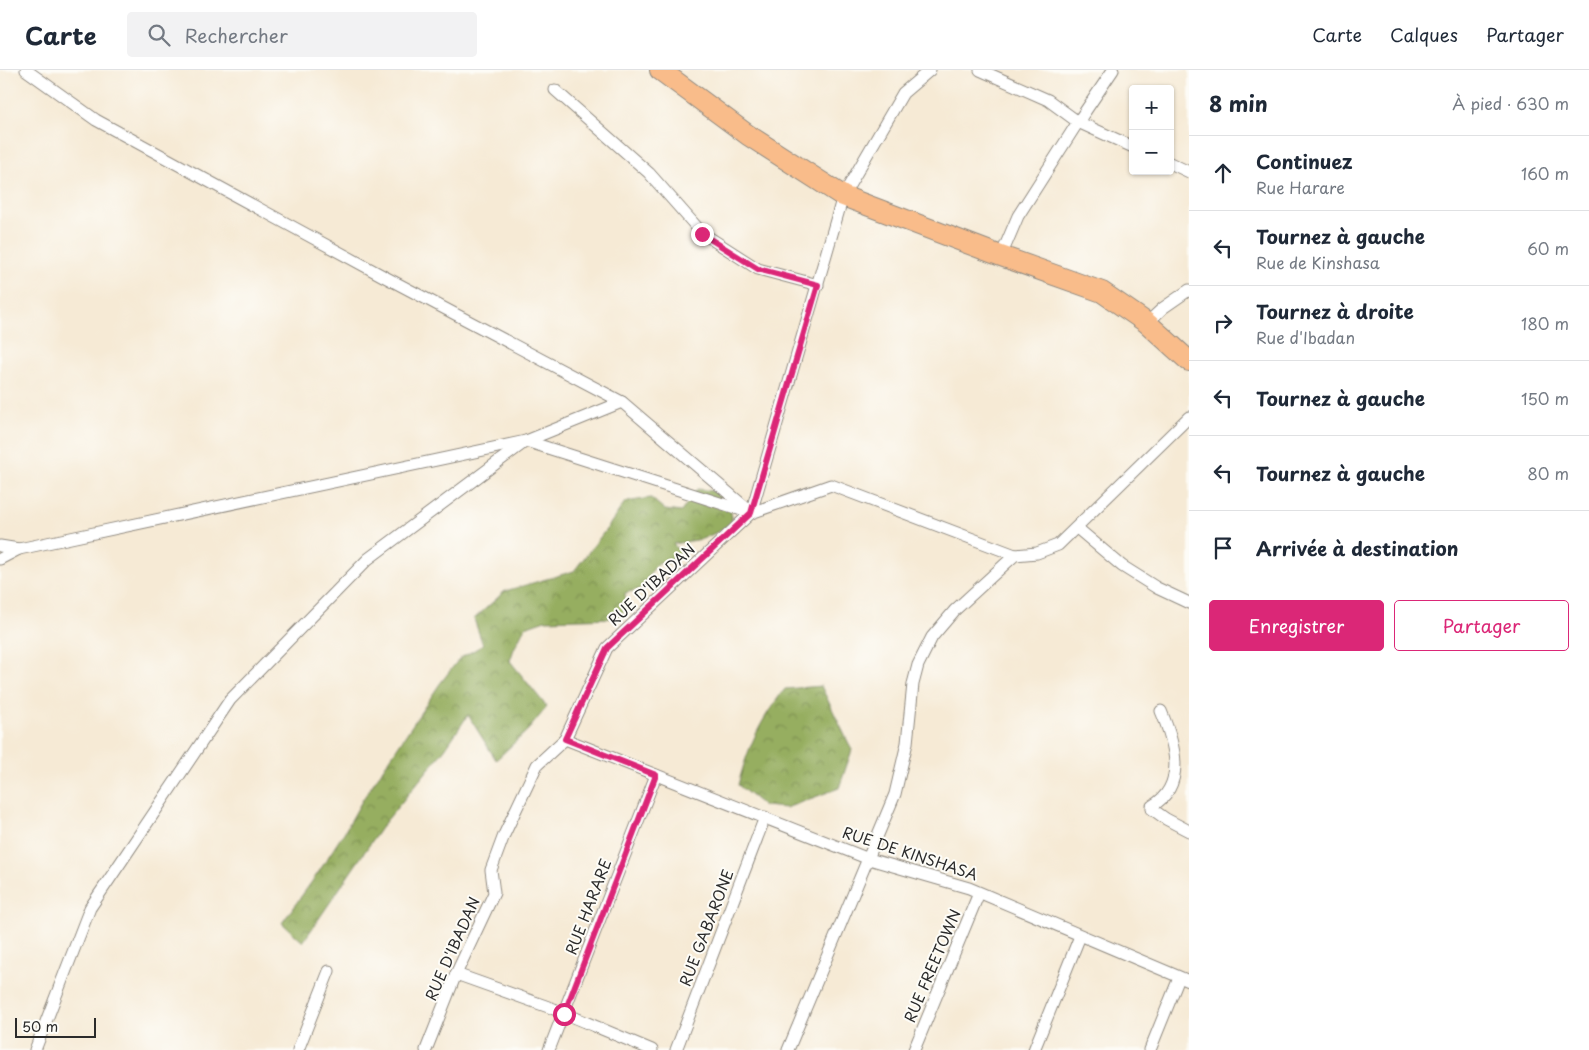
<!DOCTYPE html>
<html lang="fr">
<meta charset="utf-8">
<style>
body{margin:0;font-family:"Playpen Sans",sans-serif;background:#f2f2f3;color:#1f2937}
.controls{position:absolute;right:15px;top:15px;display:grid;overflow:hidden;border-radius:5px;box-shadow:0 1px 4px #0004}
.controls button{width:45px;height:45px;display:grid;place-items:center;padding:0;border:0;border-bottom:1px solid #e0e1e3;background:#fff;color:#1f2937;font:25px sans-serif}
.scale{position:absolute;left:15px;bottom:12px;width:81px;box-sizing:border-box;padding-left:5px;border:2px solid #2b2b2b;border-top:0;font-size:14px;line-height:18px;white-space:nowrap;color:#2b2b2b;-webkit-text-stroke:4px #fdfcf7;paint-order:stroke}
.stop{position:absolute;width:15px;height:15px;margin:-11px;border:4px solid #db2777;border-radius:50%;background:#fff}
.stop.end{background:#db2777;border-color:#fff;box-shadow:0 1px 5px #0008}
.list{margin:0;padding:0;list-style:none}
h2{display:flex;justify-content:space-between;align-items:center;height:65px;margin:0;padding:0 20px;font-size:21px}
h2 small{font-size:16px;font-weight:400;color:#747a83}
.list li{display:grid;grid-template-columns:32px 1fr auto;gap:15px;align-items:center;box-sizing:border-box;height:75px;padding:0 20px;border-top:1px solid #e0e1e3}
.list b{display:block;font-size:19px;white-space:nowrap}
.list p{margin:0;font-size:16px;white-space:nowrap;color:#747a83}
.list em{font-size:16px;font-style:normal;color:#747a83}
.actions{display:flex;gap:10px;padding:15px 20px}
.actions a{flex:1;padding:11px 0;border:1px solid #db2777;border-radius:5px;text-align:center;font-size:18px;color:#db2777}
.actions .main{background:#db2777;color:#fff}
.icon{flex:none;width:28px;height:28px;fill:none;stroke:currentColor;stroke-width:2;stroke-linecap:round;stroke-linejoin:round}
.map{position:relative;flex:none;width:1189px;height:980px;overflow:hidden}
header{display:flex;align-items:center;gap:30px;box-sizing:border-box;height:70px;padding:0 25px;background:#fff;border-bottom:1px solid #e0e1e3}
header strong{font-size:24px}
nav{display:flex;gap:28px;margin-inline-start:auto;font-size:18px}
.search{width:350px;height:45px;background:#f2f2f3;display:flex;align-items:center;gap:12px;box-sizing:border-box;padding:0 18px;border-radius:5px;color:#747a83;font-size:19px}
main{display:flex}
aside{flex:1;background:#fff}
.map>svg:first-child{display:block}
</style>
<header>
<strong>Carte</strong>
<div class="search"><svg class="icon" aria-label="search" viewBox="0 0 24 24"><circle cx="10" cy="10" r="6"/><path d="M15 15l6 6"/></svg>Rechercher</div>
<nav><a>Carte</a><a>Calques</a><a>Partager</a></nav>
</header>
<main>
<div class="map">
<svg width="1189" height="980" viewBox="0 0 1189 980">
<defs>
<pattern id="forest-crowns" width="20" height="18" patternUnits="userSpaceOnUse" patternTransform="scale(1.25)"><rect width="20" height="18" fill="#96ae60"/><path d="M2 6a3 3 0 1 1 6 0M12 15a3 3 0 1 1 6 0" fill="none" stroke="#7b8e4f"/></pattern>
</defs>
<rect width="100%" height="100%" fill="#fdfcf7"/>
<filter id="ink" filterUnits="userSpaceOnUse"><feTurbulence type="fractalNoise" baseFrequency=".02" numOctaves="2"/><feDisplacementMap in="SourceGraphic" scale="10" xChannelSelector="R" yChannelSelector="G"/><feConvolveMatrix kernelMatrix="1 2 1 2 8 2 1 2 1" color-interpolation-filters="sRGB"/></filter>
<filter id="wash" filterUnits="userSpaceOnUse"><feTurbulence type="fractalNoise" baseFrequency=".0096" numOctaves="4" result="noise"/><feDisplacementMap in="SourceGraphic" scale="20" xChannelSelector="R" yChannelSelector="G"/><feGaussianBlur stdDeviation="1.12" result="paint"/><feColorMatrix in="noise" values="0 0 0 0 0 0 0 0 0 0 0 0 0 0 0 0 0 1.4 0 .05"/><feComposite in="paint" operator="in"/></filter>
<g filter="url(#wash)">
<rect width="100%" height="100%" fill="#f6ead5"/>
<g fill="url(#forest-crowns)" stroke="#606c46">
<path d="M697,419l31,4 5,32 -31,14 -29,5 8,8 -13,11 -10,-1 -8,12 -7,14 -18,5 1,15 -9,10 -72,2 -20,7 -11,22 -4,12 37,46 -19,23 -32,30 -28,-45 -23,34 -62,76 -80,117 -21,-19 36,-50 27,-42 18,-32 76,-114 20,-26 24,-14 -9,-26 31,-28 69,-20 34,-44 17,-25 26,-4 14,12 16,2z"/>
<path d="M821,616l31,64 -13,38 -53,20 -22,-2 -26,-21c10,-38 22,-65 47,-96z"/>
</g>
</g>
<g filter="url(#ink)">
<g fill="none" stroke-linecap="round" stroke-linejoin="round">
<g stroke="#908a80" stroke-width="13">
<g id="street">
<path d="M26,0l70,50 287,156 239,126 124,106"/>
<path d="M980,0l68,30 30,22 55,25"/>
<path d="M555,20l94,83 53,60 56,36 60,16"/>
<path d="M1170,93l19,9"/>
<path d="M1001,186l17,-40 60,-94 35,-52"/>
<path d="M1147,253l16,-15 26,-18"/>
<path d="M751,443l92,-317 60,-103 27,-23"/>
<path d="M1077,458l45,38 35,22 32,15"/>
<path d="M0,476l19,3"/>
<path d="M0,489l19,-10 507,-108 96,-39"/>
<path d="M1161,641c13,31 27,74 -9,95v3l14,10 23,12"/>
<path d="M565,669l304,120 100,29 220,93"/>
<path d="M456,904l98,35 98,41"/>
<path d="M35,980l55,-142 140,-208 138,-141 158,-118 225,72"/>
<path d="M298,980l31,-79"/>
<path d="M426,980l30,-76 38,-81 -3,-23 13,-35 33,-70 28,-26 42,-91 144,-135 80,-28 184,70"/>
<path d="M549,980l107,-275"/>
<path d="M676,980l89,-233"/>
<path d="M788,980l107,-256 12,-51 6,-59 5,-19 14,-28 23,-27 60,-55 22,-2 21,-8 131,-128"/>
<path d="M914,980l65,-157"/>
<path d="M1034,980l46,-114"/>
<path d="M1150,980l29,-72"/>
</g>
</g>
<g stroke="#908a80" stroke-width="22">
<path id="highway" d="M660,0l88,65 95,61 158,60 101,36 45,31 42,38"/>
</g>
<use href="#street" stroke="#fff" stroke-width="11"/>
<use href="#highway" stroke="#f9bc8a" stroke-width="20"/>
</g>
</g>
<g fill="none" stroke-linecap="round" stroke-linejoin="round" filter="url(#ink)">
<path stroke="#db2777" stroke-width="6" d="M564,944l92,-239 -91,-36 42,-91 144,-135 67,-228 -60,-16 -56,-35"/>
</g>
<g text-anchor="middle" stroke-width="4" stroke-linejoin="round" paint-order="stroke">
<g font-size="15" fill="#2b2b2b" stroke="#fdfcf7">
<text transform="translate(652 515) rotate(-43)" y="5">RUE D'IBADAN</text>
<text transform="translate(910 784) rotate(18)" y="5">RUE DE KINSHASA</text>
<text transform="translate(589 837) rotate(-69)" y="5">RUE HARARE</text>
<text transform="translate(707 858) rotate(-69)" y="5">RUE GABARONE</text>
<text transform="translate(453 879) rotate(-66)" y="5">RUE D'IBADAN</text>
<text transform="translate(933 896) rotate(-67)" y="5">RUE FREETOWN</text>
</g>
</g>
</svg>
<div class="controls">
<button>+</button>
<button>−</button>
</div>
<div class="scale">50 m</div>
<div class="stop" style="left:564px;top:944px"></div>
<div class="stop end" style="left:702px;top:164px"></div>
</div>
<aside>
<h2>8 min<small>À pied · 630 m</small></h2>
<ul class="list">
<li><svg class="icon" aria-label="ahead" viewBox="0 0 24 24"><path d="M12 20V5M6 11l6-6 6 6"/></svg><div><b>Continuez</b><p>Rue Harare</p></div><em>160 m</em></li>
<li><svg class="icon" aria-label="left" viewBox="0 0 24 24"><path d="M17 20v-9H6M10 6l-5 5 5 5"/></svg><div><b>Tournez à gauche</b><p>Rue de Kinshasa</p></div><em>60 m</em></li>
<li><svg class="icon" aria-label="right" viewBox="0 0 24 24"><path d="M7 20v-9h11M14 6l5 5-5 5"/></svg><div><b>Tournez à droite</b><p>Rue d'Ibadan</p></div><em>180 m</em></li>
<li><svg class="icon" aria-label="left" viewBox="0 0 24 24"><path d="M17 20v-9H6M10 6l-5 5 5 5"/></svg><div><b>Tournez à gauche</b></div><em>150 m</em></li>
<li><svg class="icon" aria-label="left" viewBox="0 0 24 24"><path d="M17 20v-9H6M10 6l-5 5 5 5"/></svg><div><b>Tournez à gauche</b></div><em>80 m</em></li>
<li><svg class="icon" aria-label="arrive" viewBox="0 0 24 24"><path d="M6 21V4h12l-3 4 3 4H6"/></svg><div><b>Arrivée à destination</b></div></li>
</ul>
<div class="actions"><a class="main">Enregistrer</a><a>Partager</a></div>
</aside>
</main>
